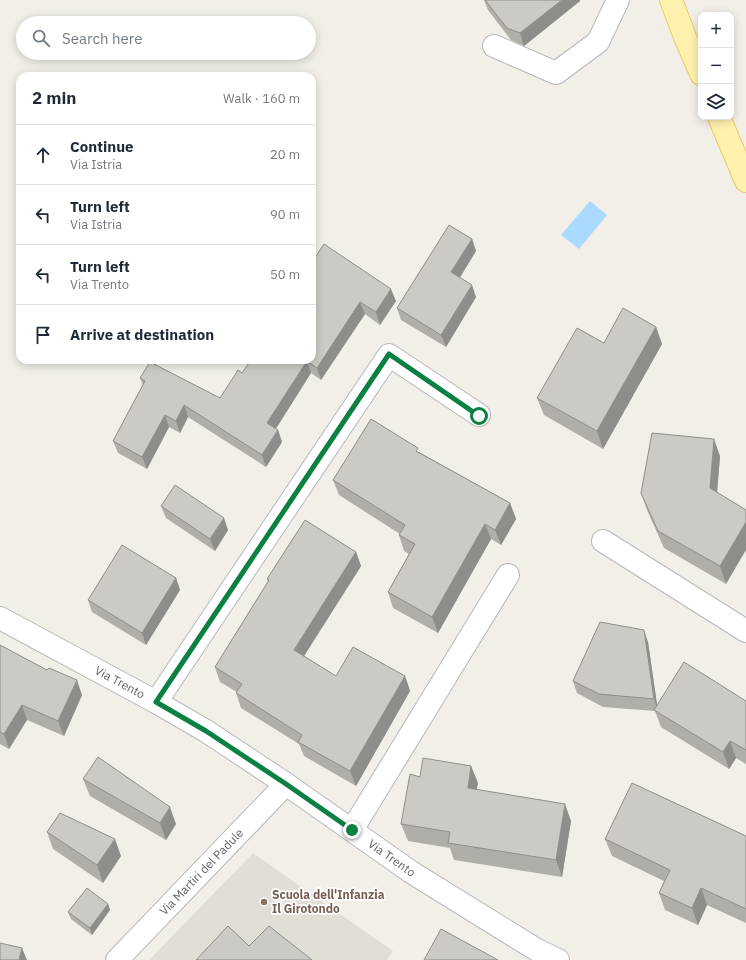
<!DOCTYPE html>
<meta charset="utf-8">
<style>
body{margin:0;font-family:"IBM Plex Sans",sans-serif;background:#f6f6f7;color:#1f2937}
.controls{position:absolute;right:12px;top:12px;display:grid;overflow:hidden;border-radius:8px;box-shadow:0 2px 10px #0003}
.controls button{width:36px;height:36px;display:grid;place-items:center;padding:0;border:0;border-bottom:1px solid #e0e1e3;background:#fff;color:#1f2937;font:20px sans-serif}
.stop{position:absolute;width:12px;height:12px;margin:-9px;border:3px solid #0b8043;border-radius:50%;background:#fff}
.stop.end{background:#0b8043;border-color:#fff;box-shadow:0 1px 4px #0008}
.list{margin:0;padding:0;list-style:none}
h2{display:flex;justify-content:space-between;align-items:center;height:52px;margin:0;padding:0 16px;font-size:17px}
h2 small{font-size:13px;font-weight:400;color:#747a83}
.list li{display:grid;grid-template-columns:26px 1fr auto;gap:12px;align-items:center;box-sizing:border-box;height:60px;padding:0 16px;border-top:1px solid #e0e1e3}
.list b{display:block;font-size:15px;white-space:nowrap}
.list p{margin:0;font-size:13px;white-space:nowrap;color:#747a83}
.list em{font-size:13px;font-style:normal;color:#747a83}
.icon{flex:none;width:22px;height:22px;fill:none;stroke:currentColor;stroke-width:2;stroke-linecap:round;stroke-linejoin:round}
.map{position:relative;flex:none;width:746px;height:960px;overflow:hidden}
.search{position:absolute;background:#fff;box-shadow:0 2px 10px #0003;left:16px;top:16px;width:300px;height:44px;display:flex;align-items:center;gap:10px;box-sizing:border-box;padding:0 14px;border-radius:22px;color:#747a83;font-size:15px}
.panel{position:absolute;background:#fff;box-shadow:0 2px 10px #0003;left:16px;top:72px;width:300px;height:292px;border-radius:12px}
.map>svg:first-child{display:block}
</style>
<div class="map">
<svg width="746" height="960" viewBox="0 0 746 960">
<rect width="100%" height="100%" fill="#f1efe8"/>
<path fill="#e1ded6" d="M253,853l140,98 -6,9h-238z"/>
<path fill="#aadaff" d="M590,201l17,14 -28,34 -18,-14z"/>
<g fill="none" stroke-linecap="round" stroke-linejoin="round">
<g stroke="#b5b8bc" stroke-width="24">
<g id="minor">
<path d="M494,46l62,27 42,-31 20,-42"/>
<path d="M603,541l143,90"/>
<path id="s1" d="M0,618l156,84 50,29 80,53 125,88 126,78 21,10"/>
<path d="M156,702l233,-347 90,60"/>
<path d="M352,830l156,-255"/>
<path id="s2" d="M117,960l169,-176"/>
</g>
</g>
<g stroke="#f2c960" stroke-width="24">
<g id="major">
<path d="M671,0l14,37 16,37"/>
<path d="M719,117l27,64"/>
</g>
</g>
<use href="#minor" stroke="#fff" stroke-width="22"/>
<use href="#major" stroke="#fff2af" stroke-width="22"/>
</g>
<g fill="#afaea9">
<path d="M484,0h96v1l-56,45 -13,-6 -23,-30z"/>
<path d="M472,239l4,12 -16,26 16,20 -30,50 -45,-27 -4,-12z"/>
<path d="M312,262l84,39 -16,24 -15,-11 -44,66 -10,-7 -35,55 2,2 4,12 -16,25 -78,-50 -8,16 -11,-6 -22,42 -29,-16 -5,-12 30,-56 -3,-7 80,20 22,-25 70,-13z"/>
<path d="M656,327l6,17 -59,105 -59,-34 -7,-17z"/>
<path d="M419,452l91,51 6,16 -15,26 -10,-6 -53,94 -45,-25 -5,-16 21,-38 -5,-3 -5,-16 1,-1 -61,-39 -6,-15z"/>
<path d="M720,456l-3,37 9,91 -62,-36 -17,-38 -6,-17z"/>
<path d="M161,506l67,24 -13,21 -49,-33z"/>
<path d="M356,552l5,14 -57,90 32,20h69l5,15 -54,95 -52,-30 -5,-12 -58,-36 -5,-15 1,-1 -17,-10 -5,-15 53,-85 -1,-3z"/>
<path d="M176,578l4,12 -34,55 -54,-33 -4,-12z"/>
<path d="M648,642l9,63 89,-4v63l-10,-6 -7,11 -68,-42 -6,-16 -52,-4 -26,-14 -4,-12z"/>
<path d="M0,645l82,50 -18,41 -37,-16 -18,29 -9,-5z"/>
<path d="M471,766l7,17 -2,7 95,31 -9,56 -108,-17 -4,-12 -42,-7 -7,-17 19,-47z"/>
<path d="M83,779l93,45 -10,16 -76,-44z"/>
<path d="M47,832l74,24 -18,27 -50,-34z"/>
<path d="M746,836v87l-39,-18 -9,20 -33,-15 -6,-17 5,-12 -52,-25 -7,-17z"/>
<path d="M108,904l2,6 -18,25 -21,-16 -3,-7z"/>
</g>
<g fill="#8f8d8a">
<path d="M562,0h18v1l-56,45 -4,-13z"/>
<path d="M472,239l4,12 -20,33 -5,-12z"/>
<path d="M472,285l4,12 -30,50 -5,-12z"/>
<path d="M391,289l5,12 -16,24 -4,-13z"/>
<path d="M360,302l5,12 -44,66 -4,-12z"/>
<path d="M656,327l6,17 -59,105 -6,-18z"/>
<path d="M307,361l4,12 -39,62 -5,-12z"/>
<path d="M184,405l4,12 -8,16 -4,-12z"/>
<path d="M165,415l4,12 -22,42 -5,-12z"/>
<path d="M278,430l4,12 -16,25 -4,-12z"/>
<path d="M714,439l6,17 -4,49 -6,-17z"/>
<path d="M510,503l6,16 -15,26 -6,-15z"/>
<path d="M224,518l4,12 -13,21 -5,-12z"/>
<path d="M746,522v28l-20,34 -6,-18z"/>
<path d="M485,524l6,15 -53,94 -6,-16z"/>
<path d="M356,552l5,14 -62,98 -5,-14z"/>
<path d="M176,578l4,12 -34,55 -4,-12z"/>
<path d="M644,630l4,12 10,69 -4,-12z"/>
<path d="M405,676l5,15 -54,95 -6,-15z"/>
<path d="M77,680l5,15 -18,41 -6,-15z"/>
<path d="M22,705l5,15 -18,29 -5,-15z"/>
<path d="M730,741l6,17 -7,11 -6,-17z"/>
<path d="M471,766l7,17 -4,22 -6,-17z"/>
<path d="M565,804l6,17 -9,56 -6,-17z"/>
<path d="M170,807l6,17 -10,16 -6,-17z"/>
<path d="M115,839l6,17 -18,27 -6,-18z"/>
<path d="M701,888l6,17 -9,20 -6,-17z"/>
<path d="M108,904l2,6 -18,25 -2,-7z"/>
<path d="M22,948l5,12h-8z"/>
</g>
<g fill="#cccac5" stroke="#8f8d8a">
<path d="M485,0h77l-42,33 -13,-5z"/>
<path d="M449,225l23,14 -21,33 21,13 -31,50 -44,-27z"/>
<path d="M324,244l67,45 -15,23 -16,-10 -43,66 -10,-7 -40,62 11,7 -16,25 -78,-50 -8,16 -11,-6 -23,42 -29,-16 32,-60 -5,-3 10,-16 70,36 18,-28 4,3 9,-13h61v-98z"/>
<path d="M623,308l33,19 -59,104 -60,-33 40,-70 27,15z"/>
<path d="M371,419l47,29 -2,3 94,52 -15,27 -10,-6 -53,93 -44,-25 27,-48 -16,-9 6,-10 -72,-45z"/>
<path d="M652,433l62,6 -4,49 36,22v12l-26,44 -62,-35 -17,-38z"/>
<path d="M175,485l49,33 -14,21 -49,-33z"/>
<path d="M305,520l51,32 -62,98 42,26 17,-29 52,29 -55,95 -52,-29 4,-7 -66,-42 6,-9 -27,-17 54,-87 -2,-1z"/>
<path d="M122,545l54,33 -34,55 -54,-33z"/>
<path d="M600,622l44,8 10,69 -55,-5 -26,-13z"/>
<path d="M0,645l47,25 2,-2 28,12 -19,41 -36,-16 -18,29 -4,-2z"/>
<path d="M684,662l62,39v49l-16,-9 -7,11 -69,-42z"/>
<path d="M98,757l72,50 -10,16 -77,-44z"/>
<path d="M423,758l48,8 -3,22 97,16 -9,56 -108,-17 2,-11 -49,-8 9,-50 10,3z"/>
<path d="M632,783l114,53v73l-45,-21 -9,20 -33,-15 11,-23 -65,-31z"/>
<path d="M60,813l55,26 -18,26 -50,-33z"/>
<path d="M87,888l21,16 -18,24 -22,-16z"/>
<path d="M228,926l21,20 20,-20 43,34h-116z"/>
<path d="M441,929l57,31h-74z"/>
<path d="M0,943l22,5 -3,12h-19z"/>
</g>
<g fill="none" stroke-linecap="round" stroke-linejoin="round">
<path stroke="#0b8043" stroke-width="5" d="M352,830l-66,-46 -80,-53 -50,-29 233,-348 90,62"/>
</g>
<circle fill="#8d6e63" stroke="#fff" stroke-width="1.5" cx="264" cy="902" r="4"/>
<g text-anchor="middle" stroke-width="3.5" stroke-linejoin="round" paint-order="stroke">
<g font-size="12" fill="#5f6368" stroke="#fff">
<text dy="4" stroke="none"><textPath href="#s1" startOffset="136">Via Trento</textPath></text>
<text dy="4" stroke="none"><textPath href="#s1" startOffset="460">Via Trento</textPath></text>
<text dy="4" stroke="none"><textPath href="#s2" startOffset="122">Via Martiri del Padule</textPath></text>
</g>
<g font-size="12" font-weight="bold" fill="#785e54" stroke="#fff" text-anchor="start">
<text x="272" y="899">Scuola dell'Infanzia<tspan x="272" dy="14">Il Girotondo</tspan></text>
</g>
</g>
</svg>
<div class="controls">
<button>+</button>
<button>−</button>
<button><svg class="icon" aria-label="layers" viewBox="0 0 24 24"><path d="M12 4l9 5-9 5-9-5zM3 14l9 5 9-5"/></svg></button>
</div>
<div class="stop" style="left:479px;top:416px"></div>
<div class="stop end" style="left:352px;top:830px"></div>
<div class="search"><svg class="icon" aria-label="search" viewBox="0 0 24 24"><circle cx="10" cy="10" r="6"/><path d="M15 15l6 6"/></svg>Search here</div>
<section class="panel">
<h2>2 min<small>Walk · 160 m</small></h2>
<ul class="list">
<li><svg class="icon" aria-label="ahead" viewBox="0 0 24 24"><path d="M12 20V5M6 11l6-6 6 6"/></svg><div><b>Continue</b><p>Via Istria</p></div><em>20 m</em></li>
<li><svg class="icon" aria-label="left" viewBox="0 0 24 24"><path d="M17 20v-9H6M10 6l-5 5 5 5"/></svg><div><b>Turn left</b><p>Via Istria</p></div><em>90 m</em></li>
<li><svg class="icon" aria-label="left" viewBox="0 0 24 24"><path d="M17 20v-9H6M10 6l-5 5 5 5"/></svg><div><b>Turn left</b><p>Via Trento</p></div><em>50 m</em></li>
<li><svg class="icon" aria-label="arrive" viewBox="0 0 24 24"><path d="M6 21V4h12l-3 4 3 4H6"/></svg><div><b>Arrive at destination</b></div></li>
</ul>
</section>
</div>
